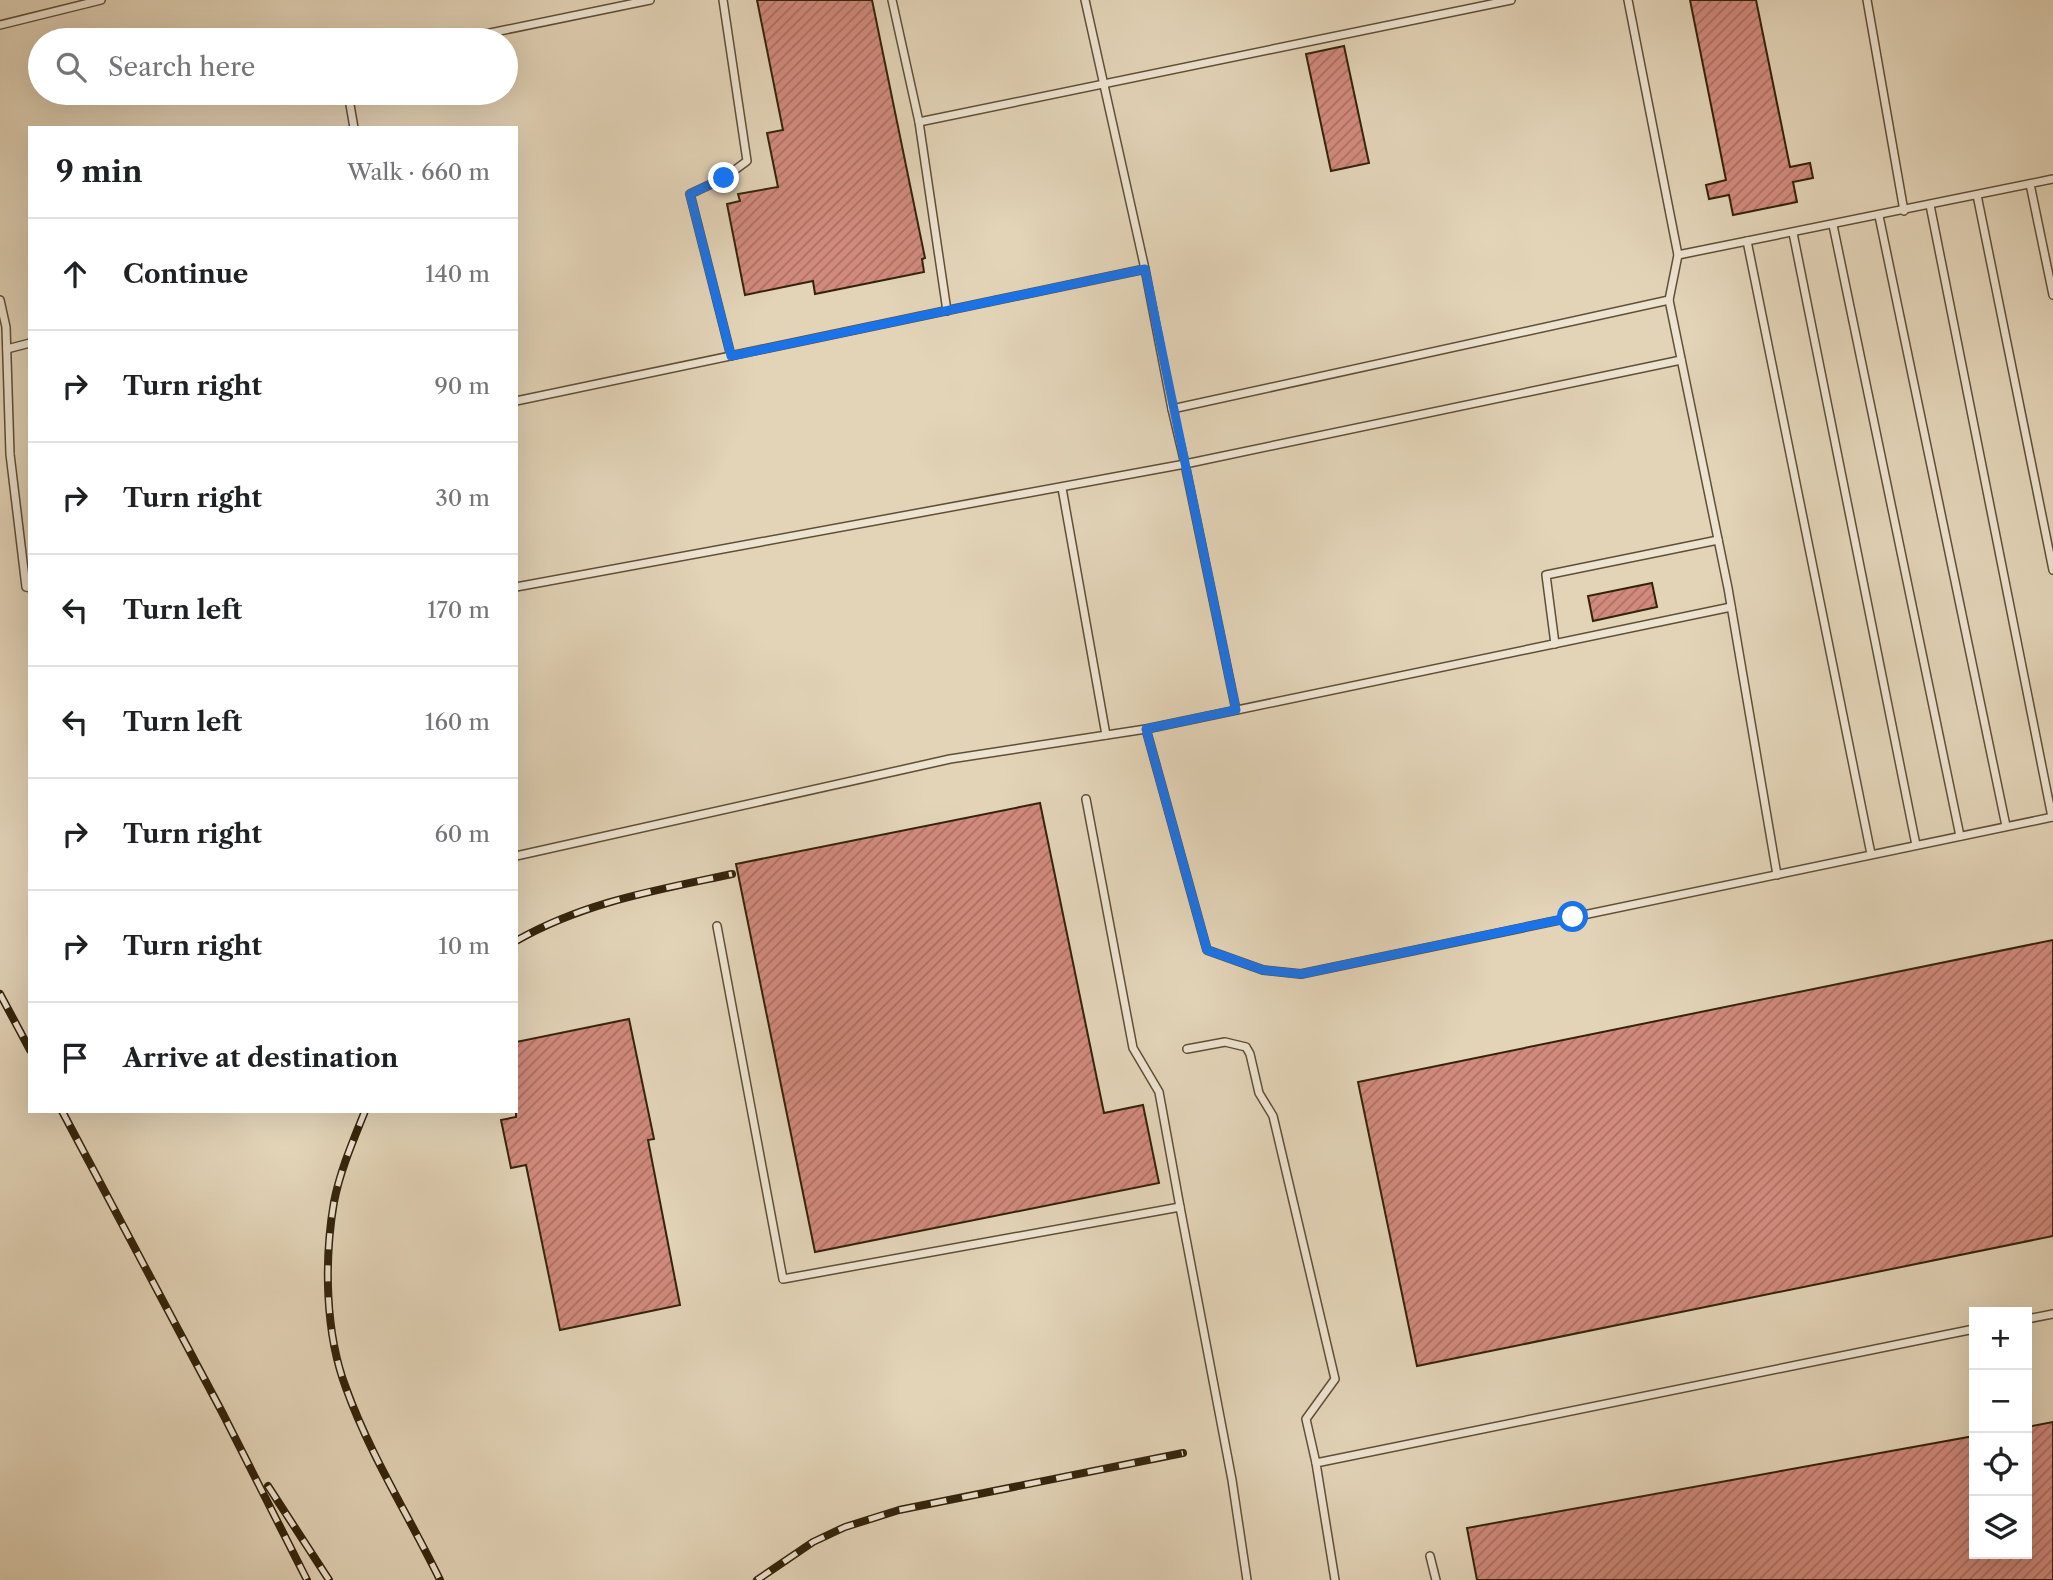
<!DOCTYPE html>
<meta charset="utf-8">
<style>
body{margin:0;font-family:"Libre Caslon Text",serif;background:#f2f2f2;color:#202124}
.controls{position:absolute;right:21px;bottom:21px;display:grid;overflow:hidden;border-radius:0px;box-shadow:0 7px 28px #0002}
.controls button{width:63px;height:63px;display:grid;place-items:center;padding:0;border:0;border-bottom:2px solid #e0e0e0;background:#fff;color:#202124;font:35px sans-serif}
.stop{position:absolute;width:21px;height:21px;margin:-16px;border:5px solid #1a73e8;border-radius:50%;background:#fff}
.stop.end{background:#1a73e8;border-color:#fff;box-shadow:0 2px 7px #0008}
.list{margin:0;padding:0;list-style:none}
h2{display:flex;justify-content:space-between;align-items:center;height:91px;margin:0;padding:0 28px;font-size:30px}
h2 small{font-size:23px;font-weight:400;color:#757577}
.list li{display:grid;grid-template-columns:46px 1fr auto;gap:21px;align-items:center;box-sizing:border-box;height:112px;padding:0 28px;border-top:2px solid #e0e0e0}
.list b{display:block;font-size:26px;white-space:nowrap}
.list em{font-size:23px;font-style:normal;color:#757577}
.icon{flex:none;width:38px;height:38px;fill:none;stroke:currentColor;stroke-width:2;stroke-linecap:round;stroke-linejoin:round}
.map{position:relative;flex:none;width:2053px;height:1580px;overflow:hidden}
.search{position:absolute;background:#fff;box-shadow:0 7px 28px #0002;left:28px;top:28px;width:490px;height:77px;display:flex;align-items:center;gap:18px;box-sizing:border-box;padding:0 24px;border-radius:38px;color:#757577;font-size:26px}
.panel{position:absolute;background:#fff;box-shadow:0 7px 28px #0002;left:28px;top:126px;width:490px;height:987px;border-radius:0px}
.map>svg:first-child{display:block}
</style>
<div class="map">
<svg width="2053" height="1580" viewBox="0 0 2053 1580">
<defs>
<pattern id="building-hatch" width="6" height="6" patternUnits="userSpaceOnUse" patternTransform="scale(1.75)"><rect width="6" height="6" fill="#d28a7d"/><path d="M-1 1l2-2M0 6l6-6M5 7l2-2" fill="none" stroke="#ab7065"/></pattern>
</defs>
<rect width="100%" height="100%" fill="#e3d4b8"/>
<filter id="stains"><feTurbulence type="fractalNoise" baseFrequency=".00286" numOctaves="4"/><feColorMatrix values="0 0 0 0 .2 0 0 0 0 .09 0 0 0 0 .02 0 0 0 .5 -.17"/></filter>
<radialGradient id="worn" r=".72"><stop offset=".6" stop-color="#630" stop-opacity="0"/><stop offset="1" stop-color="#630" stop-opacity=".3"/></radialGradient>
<g fill="url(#building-hatch)" stroke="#33230b" stroke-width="2">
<path d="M757,0h115l53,258 -3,1 2,13 -109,22 -2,-13 -68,14 -18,-91 13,-3 -2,-7 40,-7 -11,-54 16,-3z"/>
<path d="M1690,0h66l34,167 20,-4 3,15 -20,4 4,20 -64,13 -4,-20 -20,4 -3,-14 20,-5z"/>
<path d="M1344,46l25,117 -38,8 -25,-117z"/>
<path d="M1652,583l5,24 -64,14 -5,-25z"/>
<path d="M1040,803l64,310 39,-8 16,78 -344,69 -79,-388z"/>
<path d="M2053,940v296l-636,130 -59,-284z"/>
<path d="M629,1019l25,120 -6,1 32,165 -120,25 -34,-165 -15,3 -10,-48 15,-3v-75z"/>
<path d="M2053,1422v158h-576l-10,-52 507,-92v118h53v-127z"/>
</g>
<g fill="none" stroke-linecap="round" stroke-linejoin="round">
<g stroke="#5f4f36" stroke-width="10">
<g id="lane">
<path d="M723,0l24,161 -23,17 -34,16 41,162"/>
<path d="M892,0l27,122 592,-122"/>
<path d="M1085,0l60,269"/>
<path d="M1628,0l50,255 375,-76"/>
<path d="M1867,0l37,211"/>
<path d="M0,25l101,-25"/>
<path d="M456,40l194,-40"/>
<path d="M348,93l6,35"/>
<path d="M919,122l28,189"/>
<path d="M2030,184l23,111"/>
<path d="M1977,195l76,375"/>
<path d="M1930,205l122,612"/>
<path d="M1879,216l127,610"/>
<path d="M1833,225l127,611"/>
<path d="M1793,233l123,612"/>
<path d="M1747,241l124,613"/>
<path d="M0,300l6,27 4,127 16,133 4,1"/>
<path d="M1669,300l59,288 49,287"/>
<path d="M7,349l23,-6"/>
<path d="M516,401l629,-132 27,140 497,-109 9,-45"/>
<path d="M1062,488l44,247"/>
<path d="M516,587l669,-123 -13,-55"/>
<path d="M1555,644l-9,-69 172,-35"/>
<path d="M1236,710l-51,-246 496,-104"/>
<path d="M1146,729l585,-122"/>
<path d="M1086,799l47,249 26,44 21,115"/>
<path d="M516,856l434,-97 196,-30 61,221 56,20 38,4 752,-157"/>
<path d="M717,926l66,353 397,-72 52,273 15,100"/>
<path d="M1187,1049l38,-7 21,5 4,7 9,39 14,23 62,263 -29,40 10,44"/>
<path d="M2027,1319l26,-5"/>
<path d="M1430,1556l6,24"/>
<path d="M1335,1580l-19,-117 658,-134"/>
</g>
</g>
<use href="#lane" stroke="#ede3d1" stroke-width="7"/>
<g stroke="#33230b" stroke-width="8">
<g id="rail">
<path d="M516,941c68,-39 141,-51 216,-67"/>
<path d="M0,994l30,56"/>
<path d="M62,1111l160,301 85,168"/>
<path d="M365,1111c-12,30 -25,60 -31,91 -10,58 -9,131 12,186 24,67 63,128 94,192"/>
<path d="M268,1486l61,94"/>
<path d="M757,1580l56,-38 32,-15 54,-17 284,-57"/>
</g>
</g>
<use href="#rail" stroke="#ede3d1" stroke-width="5" stroke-dasharray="16" stroke-linecap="butt"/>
</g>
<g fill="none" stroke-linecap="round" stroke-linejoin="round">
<path stroke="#1a73e8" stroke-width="9" d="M724,178l-34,16 41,162 414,-87 91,441 -90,19 61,221 56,20 38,4 272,-57"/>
</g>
<rect width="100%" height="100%" filter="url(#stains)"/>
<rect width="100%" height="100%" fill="url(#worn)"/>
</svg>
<div class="controls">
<button>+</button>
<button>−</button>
<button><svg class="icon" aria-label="locate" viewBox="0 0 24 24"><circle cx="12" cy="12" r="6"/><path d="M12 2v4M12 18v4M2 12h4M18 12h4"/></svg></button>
<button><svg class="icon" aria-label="layers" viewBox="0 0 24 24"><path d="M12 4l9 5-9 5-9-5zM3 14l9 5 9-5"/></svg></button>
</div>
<div class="stop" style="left:1573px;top:917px"></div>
<div class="stop end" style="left:724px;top:178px"></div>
<div class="search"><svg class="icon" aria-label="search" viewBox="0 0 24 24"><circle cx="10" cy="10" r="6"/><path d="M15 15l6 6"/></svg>Search here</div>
<section class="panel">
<h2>9 min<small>Walk · 660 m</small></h2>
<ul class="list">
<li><svg class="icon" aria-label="ahead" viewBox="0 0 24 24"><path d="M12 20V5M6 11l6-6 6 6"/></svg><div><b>Continue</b></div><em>140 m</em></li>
<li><svg class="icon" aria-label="right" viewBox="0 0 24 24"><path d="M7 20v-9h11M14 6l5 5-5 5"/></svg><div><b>Turn right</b></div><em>90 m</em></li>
<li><svg class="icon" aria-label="right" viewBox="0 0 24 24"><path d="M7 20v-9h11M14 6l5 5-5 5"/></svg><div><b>Turn right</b></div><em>30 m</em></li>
<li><svg class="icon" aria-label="left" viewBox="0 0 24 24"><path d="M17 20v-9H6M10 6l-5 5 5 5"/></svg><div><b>Turn left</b></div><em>170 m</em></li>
<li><svg class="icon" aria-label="left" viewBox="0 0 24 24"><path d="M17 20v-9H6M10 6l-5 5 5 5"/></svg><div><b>Turn left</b></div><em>160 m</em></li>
<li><svg class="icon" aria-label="right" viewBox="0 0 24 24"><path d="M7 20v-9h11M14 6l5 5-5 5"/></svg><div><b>Turn right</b></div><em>60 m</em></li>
<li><svg class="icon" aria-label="right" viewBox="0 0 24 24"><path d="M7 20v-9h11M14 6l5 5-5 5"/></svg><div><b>Turn right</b></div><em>10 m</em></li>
<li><svg class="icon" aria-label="arrive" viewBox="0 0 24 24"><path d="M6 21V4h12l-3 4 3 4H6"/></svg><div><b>Arrive at destination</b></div></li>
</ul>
</section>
</div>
